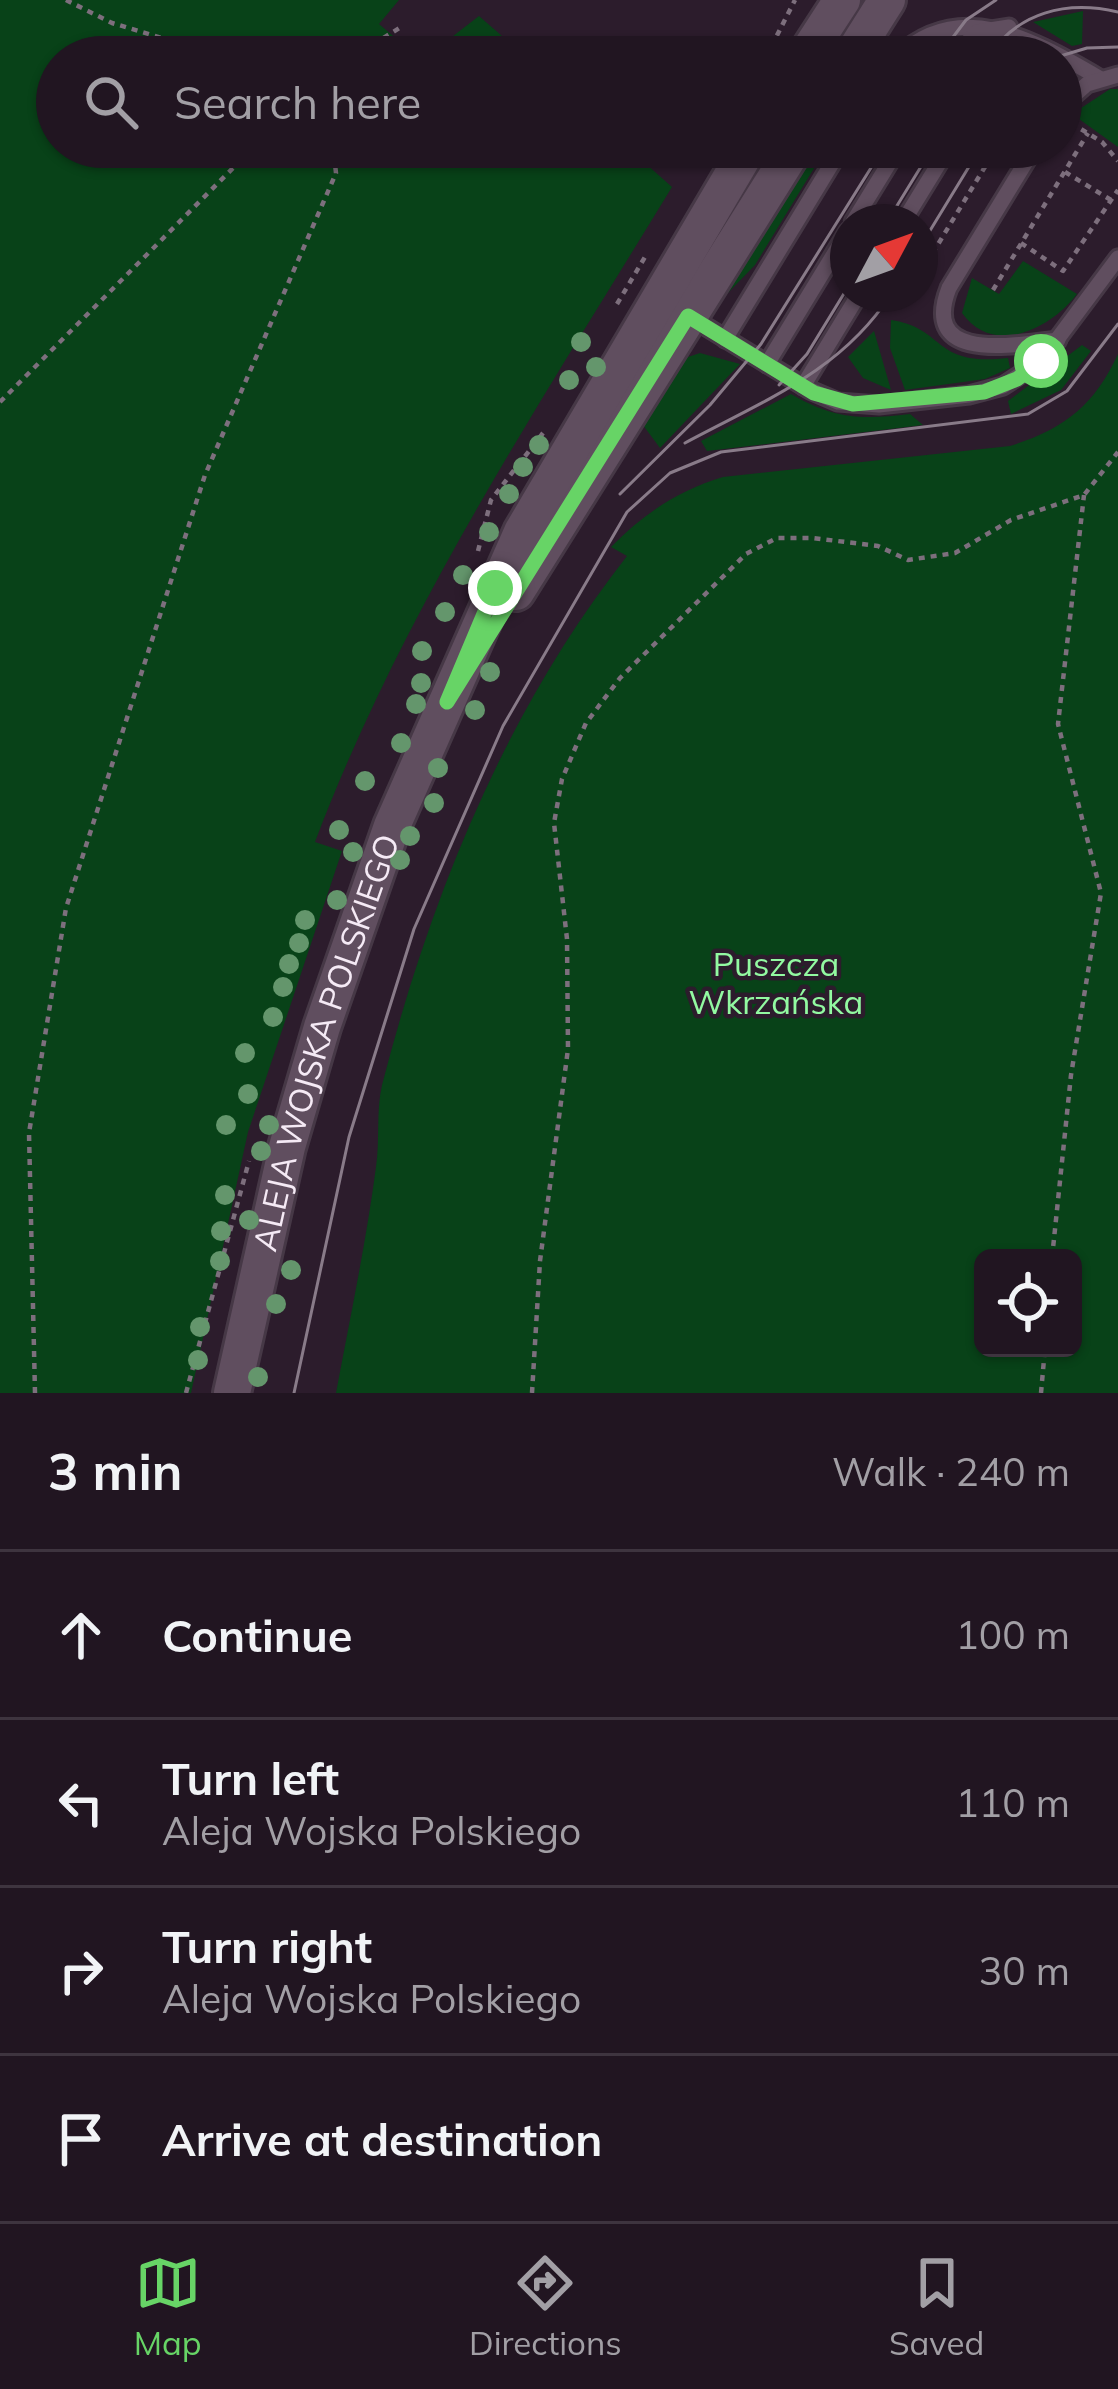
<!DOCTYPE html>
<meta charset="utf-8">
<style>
body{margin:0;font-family:Mulish,sans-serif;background:#2d222e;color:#f1f3f6}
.controls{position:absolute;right:36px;bottom:36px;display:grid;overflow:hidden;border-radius:18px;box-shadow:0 3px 9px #0004}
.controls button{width:108px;height:108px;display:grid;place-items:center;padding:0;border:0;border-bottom:3px solid #3e343f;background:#211521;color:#f1f3f6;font:60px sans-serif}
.compass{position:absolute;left:830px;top:204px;width:108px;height:108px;border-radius:50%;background:#211521;box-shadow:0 3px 9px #0004;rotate:49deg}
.stop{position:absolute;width:36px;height:36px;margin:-27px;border:9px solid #67d466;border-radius:50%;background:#fff}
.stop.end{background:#67d466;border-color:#fff;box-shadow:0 3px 12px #0008}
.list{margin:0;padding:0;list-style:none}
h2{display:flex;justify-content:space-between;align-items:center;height:156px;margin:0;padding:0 48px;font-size:51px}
h2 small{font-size:39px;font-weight:400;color:#a29fa5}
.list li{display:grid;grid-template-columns:78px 1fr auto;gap:36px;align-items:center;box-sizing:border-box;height:168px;padding:0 48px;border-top:3px solid #3e343f}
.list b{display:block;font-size:45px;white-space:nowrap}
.list p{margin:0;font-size:39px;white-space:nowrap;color:#a29fa5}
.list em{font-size:39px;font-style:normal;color:#a29fa5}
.icon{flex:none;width:66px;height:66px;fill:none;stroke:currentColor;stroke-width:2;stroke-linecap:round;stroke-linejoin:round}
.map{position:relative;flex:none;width:1118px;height:1393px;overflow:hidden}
.search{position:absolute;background:#211521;box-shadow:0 3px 9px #0004;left:36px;right:36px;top:36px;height:132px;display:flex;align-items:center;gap:30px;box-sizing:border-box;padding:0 42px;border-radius:66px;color:#a29fa5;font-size:45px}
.sheet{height:828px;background:#211521}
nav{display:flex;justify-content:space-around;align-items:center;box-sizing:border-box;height:168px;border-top:3px solid #3e343f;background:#211521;font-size:33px;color:#a29fa5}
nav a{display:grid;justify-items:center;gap:6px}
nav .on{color:#67d466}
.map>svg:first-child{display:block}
</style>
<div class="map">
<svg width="1118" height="1393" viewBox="0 0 1118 1393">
<rect width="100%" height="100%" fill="#2c1c2c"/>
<g fill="#084218" fill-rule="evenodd">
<path d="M0,0h399l-20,24 39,33h-361v90h570l45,40c-129,212 -269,422 -357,655l27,9 -94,281 -57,261h-191z"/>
<path d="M1083,11l-1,33 -10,2 -39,-24z"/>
<path d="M479,16l47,41h-100z"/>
<path d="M1110,89h8v58l-46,-33z"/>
<path d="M814,147h13l-72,118 -31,32v-13z"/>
<path d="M1023,261l54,33c-26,35 -84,63 -115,19l10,-35 27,16z"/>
<path d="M891,320c55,8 41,47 117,38l2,10 -25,11 -80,11 -15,-42z"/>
<path d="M874,331l17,59 -28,-12 -15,-21z"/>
<path d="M1082,345l9,6 -30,39 -50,24 -3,-13z"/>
<path d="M700,353l40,11 -80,84 -23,-31 42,-57z"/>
<path d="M1118,354v1039h-782c14,-75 30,-150 40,-226 4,-27 0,-56 6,-82 49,-190 124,-375 245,-529l-16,-9c32,-33 68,-57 112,-70l287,-31c54,-17 84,-40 108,-92zM983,1258h90v90h-90z"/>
<path d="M791,394c43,25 70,26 119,20l13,11 -216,26 -6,-10z"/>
</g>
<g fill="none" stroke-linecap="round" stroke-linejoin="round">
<g stroke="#463846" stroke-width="21">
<g id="service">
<path d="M897,57c61,-57 129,-22 202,21"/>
<path d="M953,57l24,-25 32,-5"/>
<path d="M1008,57l39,-7"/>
<path d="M1061,107l26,-23 31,-9"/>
<path d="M1035,147l-86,141c-30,77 69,56 109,52"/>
<path d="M853,222l46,-75"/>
<path d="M903,222l46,-75"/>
<path d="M690,317l120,73 28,12 41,3 90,-10 34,-9 38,-25 77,-103"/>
<path d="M725,339l117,-192"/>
<path d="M767,364l81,-133"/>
<path d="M803,386l56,-92"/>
</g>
</g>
<g stroke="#463846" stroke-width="42">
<g id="secondary">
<path d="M805,57l37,-57"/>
<path d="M851,57l36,-57"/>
<path d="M516,592l279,-445"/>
<path id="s1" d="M232,1393l55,-246 35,-120 70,-201 130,-294 227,-385"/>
</g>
</g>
<g stroke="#7d6f7d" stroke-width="4.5" stroke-dasharray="6 6" stroke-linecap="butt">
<path d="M66,0l46,23 113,34"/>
<path d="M353,57l48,-30"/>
<path d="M766,57l29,-57"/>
<path d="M1071,123l31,19 16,19"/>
<path d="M691,147l14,11"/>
<path d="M1065,172l46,28"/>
<path d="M1021,243l42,28 55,-81"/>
<path d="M920,274l77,-127"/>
<path d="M993,290l95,-157"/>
<path d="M617,304l28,-47"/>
<path d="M0,402l254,-255"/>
<path d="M478,551l13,-51 52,-67"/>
<path d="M1052,1258l19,-183 30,-182 -43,-169 26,-229"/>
<path d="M35,1393l-6,-260 37,-225 139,-433 131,-302 -3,-26"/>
<path d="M186,1393l63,-232"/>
<path d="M532,1393l8,-132 28,-212 -1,-110 -13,-116 8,-44 24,-56 34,-45 126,-124 31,-16h36l65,8 30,14 47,-7 56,-33 73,-25 34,-43"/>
<path d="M1041,1393l4,-45"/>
</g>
<use href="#service" stroke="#604e5f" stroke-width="15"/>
<use href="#secondary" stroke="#604e5f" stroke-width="36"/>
<g stroke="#897b89" stroke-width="3">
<path d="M938,57l28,-37 30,-20"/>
<path d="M988,57c30,-45 78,-57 130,-45"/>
<path d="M1057,57l30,-9 31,-1"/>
<path d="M887,222l46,-75"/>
<path d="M920,247l61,-100"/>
<path d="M779,385l28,-31 41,-67"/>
<path d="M685,443c78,-42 157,-72 206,-149"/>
<path d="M620,494l90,-89 51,-61 123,-197"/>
<path d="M294,1393l55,-256 65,-208 89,-203 124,-214 43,-39 51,-21 307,-38 39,-23 51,-67"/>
</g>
</g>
<g fill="#64966c">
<circle cx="581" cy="342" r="10"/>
<circle cx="596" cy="367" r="10"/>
<circle cx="569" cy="380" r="10"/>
<circle cx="539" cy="445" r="10"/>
<circle cx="523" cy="467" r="10"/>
<circle cx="509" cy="494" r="10"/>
<circle cx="489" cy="532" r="10"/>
<circle cx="463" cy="575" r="10"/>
<circle cx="445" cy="612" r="10"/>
<circle cx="422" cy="651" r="10"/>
<circle cx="490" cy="672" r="10"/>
<circle cx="421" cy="683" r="10"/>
<circle cx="416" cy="704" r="10"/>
<circle cx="475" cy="710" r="10"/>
<circle cx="401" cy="743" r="10"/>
<circle cx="438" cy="768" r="10"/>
<circle cx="365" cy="781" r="10"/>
<circle cx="434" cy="803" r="10"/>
<circle cx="339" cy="830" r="10"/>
<circle cx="410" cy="836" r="10"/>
<circle cx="353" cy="852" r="10"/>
<circle cx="400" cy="860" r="10"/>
<circle cx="337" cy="900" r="10"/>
<circle cx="305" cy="920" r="10"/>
<circle cx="299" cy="943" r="10"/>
<circle cx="289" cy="964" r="10"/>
<circle cx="283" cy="987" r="10"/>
<circle cx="273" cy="1017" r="10"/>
<circle cx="245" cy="1053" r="10"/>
<circle cx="248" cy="1094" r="10"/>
<circle cx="226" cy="1125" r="10"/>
<circle cx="269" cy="1125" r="10"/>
<circle cx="261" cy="1151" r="10"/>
<circle cx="225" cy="1195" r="10"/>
<circle cx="249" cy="1220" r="10"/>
<circle cx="221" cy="1231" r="10"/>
<circle cx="220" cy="1261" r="10"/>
<circle cx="291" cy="1270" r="10"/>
<circle cx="276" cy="1304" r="10"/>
<circle cx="200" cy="1327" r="10"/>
<circle cx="198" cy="1360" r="10"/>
<circle cx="258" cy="1377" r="10"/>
</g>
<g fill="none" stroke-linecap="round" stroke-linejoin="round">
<path stroke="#67d466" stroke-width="15" d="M495,588l-48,114 241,-386 126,77 39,11 131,-12 33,-13 24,-18"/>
</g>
<g text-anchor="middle" stroke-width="9" stroke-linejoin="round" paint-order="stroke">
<g font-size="33" fill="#92f9a1" stroke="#2c1c2c">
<text x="776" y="976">Puszcza<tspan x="776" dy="38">Wkrzańska</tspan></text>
</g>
<g font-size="33" fill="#f5eaf5" stroke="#2c1c2c">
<text dy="12" stroke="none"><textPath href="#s1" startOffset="363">ALEJA WOJSKA POLSKIEGO</textPath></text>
</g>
</g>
</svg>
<div class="controls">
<button><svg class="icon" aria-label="locate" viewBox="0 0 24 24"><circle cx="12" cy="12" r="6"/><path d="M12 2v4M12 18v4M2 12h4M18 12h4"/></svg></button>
</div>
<svg class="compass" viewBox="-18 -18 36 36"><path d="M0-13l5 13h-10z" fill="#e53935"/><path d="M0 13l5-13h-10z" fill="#a29fa5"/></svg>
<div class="stop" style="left:1041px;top:361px"></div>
<div class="stop end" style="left:495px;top:588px"></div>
<div class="search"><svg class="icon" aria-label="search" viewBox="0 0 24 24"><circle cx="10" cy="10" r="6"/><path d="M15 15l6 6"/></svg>Search here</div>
</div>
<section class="sheet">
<h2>3 min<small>Walk · 240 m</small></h2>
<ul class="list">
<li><svg class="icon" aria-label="ahead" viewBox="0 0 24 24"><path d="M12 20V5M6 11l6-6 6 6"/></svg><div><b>Continue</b></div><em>100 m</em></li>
<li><svg class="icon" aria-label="left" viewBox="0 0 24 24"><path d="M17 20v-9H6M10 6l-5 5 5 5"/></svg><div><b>Turn left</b><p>Aleja Wojska Polskiego</p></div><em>110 m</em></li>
<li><svg class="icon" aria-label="right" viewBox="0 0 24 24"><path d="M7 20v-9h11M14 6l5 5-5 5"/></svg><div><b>Turn right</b><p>Aleja Wojska Polskiego</p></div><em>30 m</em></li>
<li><svg class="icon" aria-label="arrive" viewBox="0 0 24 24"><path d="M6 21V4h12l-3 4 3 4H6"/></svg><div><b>Arrive at destination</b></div></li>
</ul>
</section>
<nav>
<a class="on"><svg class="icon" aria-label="map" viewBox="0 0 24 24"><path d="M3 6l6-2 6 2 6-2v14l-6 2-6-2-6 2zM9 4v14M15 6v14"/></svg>Map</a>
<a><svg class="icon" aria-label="directions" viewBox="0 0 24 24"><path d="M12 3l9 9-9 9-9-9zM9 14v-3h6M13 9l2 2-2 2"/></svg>Directions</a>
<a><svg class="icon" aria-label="saved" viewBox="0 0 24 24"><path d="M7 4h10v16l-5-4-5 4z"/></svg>Saved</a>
</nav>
